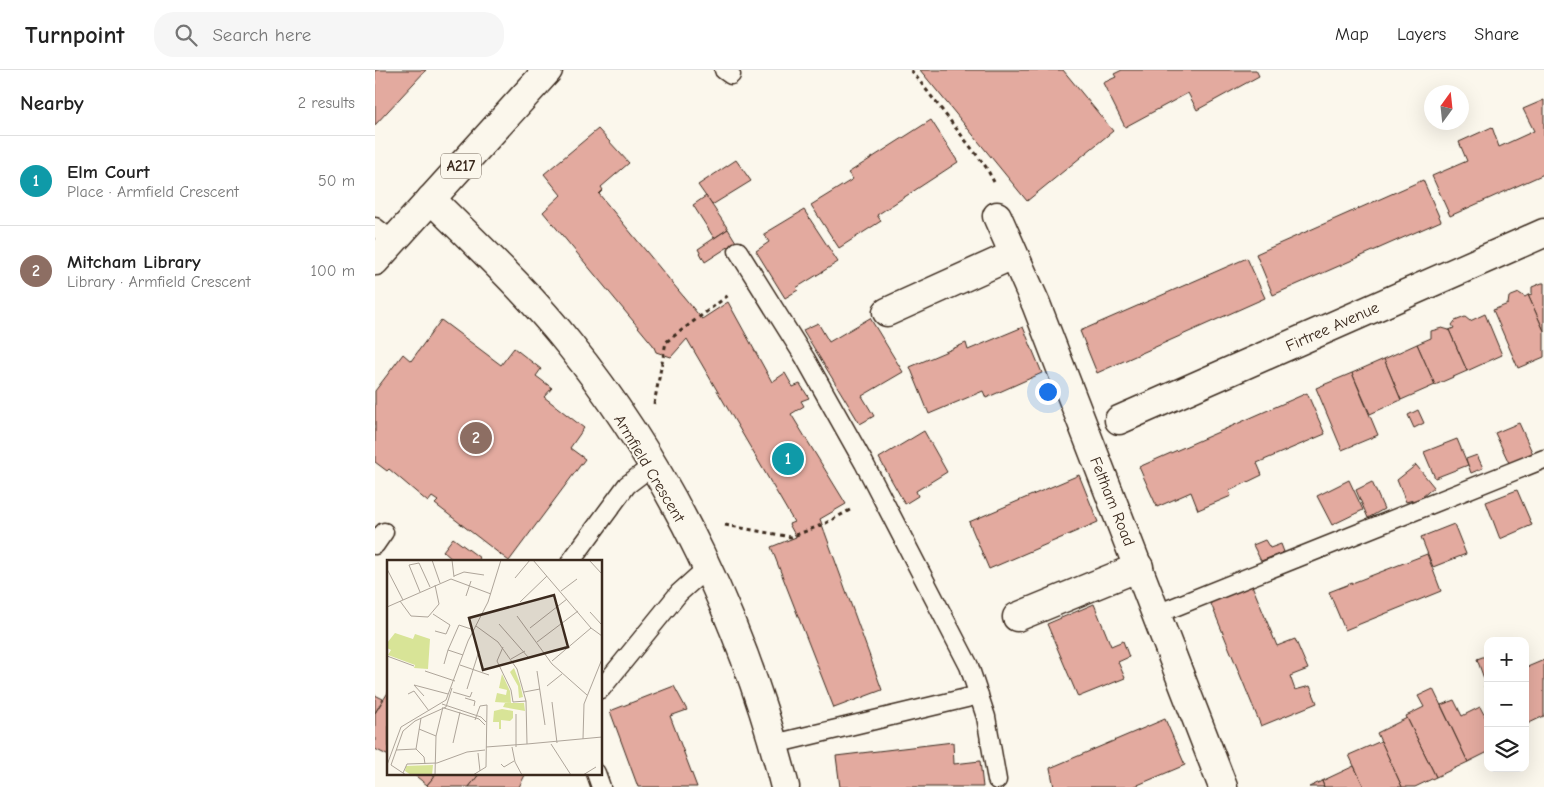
<!DOCTYPE html>
<meta charset="utf-8">
<style>
body{margin:0;font-family:"Comic Neue",sans-serif;background:#f6f6f6;color:#222}
.controls{position:absolute;right:15px;bottom:15px;display:grid;overflow:hidden;border-radius:10px;box-shadow:0 5px 20px #0002}
.controls button{width:45px;height:45px;display:grid;place-items:center;padding:0;border:0;border-bottom:1px solid #e0e0e0;background:#fff;color:#222;font:25px sans-serif}
.compass{position:absolute;left:1049px;top:15px;width:45px;height:45px;border-radius:50%;background:#fff;box-shadow:0 5px 20px #0002;rotate:15deg}
.you{position:absolute;left:672px;top:321px;width:18px;height:18px;margin:-12px;border:4px solid #fff;border-radius:50%;background:#1a73e8;box-shadow:0 0 0 8px #1a73e833}
.badge{display:grid;place-items:center;width:32px;height:32px;border-radius:50%;background:#db2777;color:#fff;font-size:16px;font-weight:700}
.pin{position:absolute;translate:-50% -50%;border:2px solid #fff;box-shadow:0 1px 5px #0006}
.list{margin:0;padding:0;list-style:none}
h2{display:flex;justify-content:space-between;align-items:center;height:65px;margin:0;padding:0 20px;font-size:21px}
h2 small{font-size:16px;font-weight:400;color:#767676}
.list li{display:grid;grid-template-columns:32px 1fr auto;gap:15px;align-items:center;box-sizing:border-box;height:90px;padding:0 20px;border-top:1px solid #e0e0e0}
.list b{display:block;font-size:19px;white-space:nowrap}
.list p{margin:0;font-size:16px;white-space:nowrap;color:#767676}
.list em{font-size:16px;font-style:normal;color:#767676}
.icon{flex:none;width:28px;height:28px;fill:none;stroke:currentColor;stroke-width:2;stroke-linecap:round;stroke-linejoin:round}
.map{position:relative;flex:none;width:1169px;height:717px;overflow:hidden}
header{display:flex;align-items:center;gap:30px;box-sizing:border-box;height:70px;padding:0 25px;background:#fff;border-bottom:1px solid #e0e0e0}
header strong{font-size:24px}
nav{display:flex;gap:28px;margin-inline-start:auto;font-size:18px}
.search{width:350px;height:45px;background:#f6f6f6;display:flex;align-items:center;gap:12px;box-sizing:border-box;padding:0 18px;border-radius:20px;color:#767676;font-size:19px}
main{display:flex}
aside{flex:1;background:#fff}
.map>svg:first-child{display:block}
</style>
<header>
<strong>Turnpoint</strong>
<div class="search"><svg class="icon" aria-label="search" viewBox="0 0 24 24"><circle cx="10" cy="10" r="6"/><path d="M15 15l6 6"/></svg>Search here</div>
<nav><a>Map</a><a>Layers</a><a>Share</a></nav>
</header>
<main>
<aside>
<h2>Nearby<small>2 results</small></h2>
<ul class="list">
<li><span class="badge" style="background:#0f9aa8">1</span><div><b>Elm Court</b><p>Place · Armfield Crescent</p></div><em>50 m</em></li>
<li><span class="badge" style="background:#8d6e63">2</span><div><b>Mitcham Library</b><p>Library · Armfield Crescent</p></div><em>100 m</em></li>
</ul>
</aside>
<div class="map">
<svg width="1169" height="717" viewBox="0 0 1169 717">
<rect width="100%" height="100%" fill="#fbf7ec"/>
<filter id="ink" filterUnits="userSpaceOnUse"><feTurbulence type="fractalNoise" baseFrequency=".02" numOctaves="2"/><feDisplacementMap in="SourceGraphic" scale="10" xChannelSelector="R" yChannelSelector="G"/><feConvolveMatrix kernelMatrix="1 2 1 2 8 2 1 2 1" color-interpolation-filters="sRGB"/></filter>
<g filter="url(#ink)">
<g fill="#e3aa9f" stroke="#3b2a1e">
<path d="M0,0h51l-51,55z"/>
<path d="M545,0h143l50,61 -86,70z"/>
<path d="M747,0h134l3,6 -62,34 -9,-17 -63,34 -22,-44 13,-6 -2,-3z"/>
<path d="M1169,30v74l-94,42 -18,-40 35,-15 -8,-19 33,-15 7,20 35,-16 -11,-22z"/>
<path d="M556,50l27,42 -81,53 4,6 -42,27 -28,-43 42,-26 -5,-6z"/>
<path d="M223,59l31,34 -28,24 2,3 -4,4 103,125 26,-17 44,80 13,-9 8,14 7,-3 9,14 -8,3 3,5 -13,8 55,90 -26,15 62,171 -48,18 -63,-161 25,-10 -7,-13 5,-2 -107,-183 -16,18 -15,-5 -3,-7 -110,-133 18,-17 -17,-21z"/>
<path d="M361,90l15,21 -39,24 -14,-20z"/>
<path d="M1048,110l18,41 -168,74 -17,-41z"/>
<path d="M331,126l22,33 -14,9 -21,-33z"/>
<path d="M429,140l34,52 -42,26 2,2 -13,8 -29,-47 13,-9 -5,-8z"/>
<path d="M353,159l8,13 -31,20 -7,-13z"/>
<path d="M872,188l18,40 -168,75 -17,-42z"/>
<path d="M1167,213h2v48l-16,-36 4,-1v-7z"/>
<path d="M1144,223l6,4 3,-2 16,36v26l-26,11 -25,-58 15,-6 1,-7z"/>
<path d="M1110,244l17,41 -35,16 -18,-41 5,-2 -2,-3 3,-4 10,-4 5,4z"/>
<path d="M495,248l33,54 -41,24 12,20 -14,8 -57,-94 15,-7 11,19z"/>
<path d="M66,250l60,45 13,-17 27,21 -5,7 16,12 -8,9 40,31 -14,20 15,11 -76,102 -74,-57 3,-3 -6,-4 -4,5 -39,-33 -2,2 -12,-9v-71l28,-37 8,7z"/>
<path d="M648,257l19,46 -56,25 -3,-7 -54,23 -19,-47 56,-24 2,7z"/>
<path d="M1067,258l7,2 18,41 -32,14 -18,-41 14,-6v-7z"/>
<path d="M1042,274l18,41 -34,15 -17,-41z"/>
<path d="M1009,289l17,41 -31,14 -18,-41z"/>
<path d="M977,303l26,62 -36,15 -26,-62z"/>
<path d="M932,323l18,41 -68,29 5,12 -33,16 2,5 -33,14 -7,-18 -34,15 -18,-40z"/>
<path d="M1043,340l6,13 -10,5 -6,-13z"/>
<path d="M1144,353l14,31 -24,9 -14,-30z"/>
<path d="M549,361l23,41 -31,19 2,5 -13,8 -26,-46z"/>
<path d="M1082,369l11,26 -33,13 -11,-26z"/>
<path d="M1102,385l6,13 -12,5 -5,-14z"/>
<path d="M1041,395l18,22 -19,16 -2,-3 -7,2 -9,-22z"/>
<path d="M704,405l19,47 -109,47 -20,-47z"/>
<path d="M974,410l14,30 -31,15 -15,-29z"/>
<path d="M997,412l12,27 -16,9 -12,-28z"/>
<path d="M1142,420l15,35 -32,14 -14,-37z"/>
<path d="M1079,454l12,30 -33,13 -12,-30z"/>
<path d="M78,468l27,20 -2,3h-24l-11,-10z"/>
<path d="M890,470l5,8 11,-4 3,8 -23,9 -8,-16z"/>
<path d="M1052,484l14,37 -96,39 -16,-38z"/>
<path d="M876,513l26,63 18,-7 13,30 -18,7 5,14 15,-4 7,17 -56,23 -52,-127z"/>
<path d="M719,534l17,42 12,-5 6,16 -11,5 7,16 -47,19 -31,-73z"/>
<path d="M1113,585v41l-4,-10 2,-2 -9,-25z"/>
<path d="M1169,590v56l-19,9v-57z"/>
<path d="M299,616l13,24 -17,6 27,71h-59l-28,-76z"/>
<path d="M1058,619l35,73 -32,15 -30,-61 18,-9 -6,-11z"/>
<path d="M14,621v65l-14,-7v-36z"/>
<path d="M0,625l8,4 -8,14z"/>
<path d="M1079,630l8,16 18,-9 8,15v30l-20,10 -27,-57z"/>
<path d="M1032,648l29,59 -21,10h-13l-25,-54z"/>
<path d="M790,649l20,46 -52,22h-79l-4,-19z"/>
<path d="M1006,671l21,46h-38l-10,-21 -5,-11z"/>
<path d="M578,672l1,22 26,-3 3,26h-143l-4,-31z"/>
<path d="M979,696l10,21h-40l-2,-6z"/>
<path d="M37,703h25l-10,12z"/>
<path d="M62,703h43l-11,14h-40l-2,-2z"/>
<path d="M105,703h46l-7,14h-50z"/>
<path d="M947,711l2,6h-15z"/>
</g>
<g fill="none" stroke-linecap="round" stroke-linejoin="round">
<g stroke="#3b2a1e" stroke-width="21">
<g id="lane">
<path d="M349,0l7,5"/>
<path d="M0,157l18,14"/>
<path d="M363,181l67,107 59,105 105,203 17,51 11,63"/>
<path d="M0,475l9,-13"/>
<path d="M196,491l56,-76 25,-19"/>
<path d="M782,544l387,-155"/>
<path d="M226,619l78,-96 29,-26"/>
<path d="M399,674l205,-49"/>
<path d="M221,703l5,14"/>
</g>
</g>
<g stroke="#3b2a1e" stroke-width="31">
<g id="street">
<path d="M56,129c47,47 97,93 138,145 103,128 176,284 216,443"/>
<path d="M622,146l39,88 187,483"/>
<path d="M512,242l126,-57"/>
<path d="M744,350l425,-187"/>
<path d="M642,547l122,-50"/>
</g>
</g>
<g stroke="#3b2a1e" stroke-width="31">
<path id="primary" d="M0,191l173,-191"/>
</g>
<g stroke="#3b2a1e" stroke-width="3" stroke-dasharray="4 4" stroke-linecap="butt">
<path d="M536,0l75,97 8,15"/>
<path d="M279,334l12,-62 64,-48"/>
<path d="M350,455l66,12 33,-13 26,-14"/>
</g>
<use href="#lane" stroke="#fbf7ec" stroke-width="18"/>
<use href="#street" stroke="#fbf7ec" stroke-width="28"/>
<use href="#primary" stroke="#fbf7ec" stroke-width="28"/>
</g>
</g>
<g text-anchor="middle" stroke-width="4" stroke-linejoin="round" paint-order="stroke">
<rect fill="#fbf7ec" stroke="#75685c" stroke-width="1" x="66" y="83.5" width="40" height="25" rx="4"/>
<g font-size="15" font-weight="bold" fill="#3b2a1e">
<text x="86" y="101">A217</text>
</g>
<g font-size="16" fill="#3b2a1e" stroke="#fbf7ec">
<text transform="translate(957 256) rotate(-24)" y="6">Firtree Avenue</text>
<text transform="translate(275 398) rotate(59)" y="6">Armfield Crescent</text>
<text transform="translate(738 431) rotate(68)" y="6">Feltham Road</text>
</g>
</g>
<g transform="translate(12 490)">
<rect width="215" height="215" fill="#fbf7ec"/>
<path d="M8,73l18,6 2,-5 15,5 -2,30 -14,-1 1,-3 -27,-10 3,-5 -4,-2v-5zM127,108l6,16 3,13 -4,1 -1,-12 -8,-14zM115,114l8,17 1,12 -16,-1 2,-9 9,2 1,-5 -8,-2zM118,143h19l1,8 -22,-4zM115,149l11,2v7l-3,3 -9,-1v9h-2v-7h-6l1,-11zM46,205l-1,10h-21l-6,-4 1,-5z" fill="#d8e497"/>
<path fill="none" stroke="#aea59a" stroke-width="1" d="M45,0l8,23M65,0l2,17M146,0l58,68 11,8M202,0l13,14M0,9l16,31M67,16l10,-4 20,3M128,18l15,-18M174,31l16,-12M33,32l-11,-27 10,-2 11,24M79,36l5,-15M13,41l11,15 17,1 11,-13 -4,-19M133,42l27,-26M0,47l64,-28 40,15M203,52l11,12M46,54l17,11 -4,9 -11,-3M130,56l35,48 35,31M112,64l29,33M89,66l22,16 19,27 9,32 1,43M143,68l37,-29M150,82l41,-31M116,87l-6,14 14,29 2,12 13,-1M61,90l11,-25 15,5M0,96l27,10M124,99l14,-8M165,101l39,-33M57,104l4,-14 15,5M73,105l29,10M38,111l30,10M150,111l8,54M160,126l15,-12M80,129l12,-38M66,132l17,5 2,-5M137,132l16,-3M21,134l6,-3 15,20M37,136l-10,-11 34,9M78,138l10,3 -1,5M165,142l5,41M55,144l39,13 5,5M57,148l35,11 6,6M129,154v33M32,169l17,7M196,179l1,-35 18,-45M66,183l7,-31M140,184l75,-7M164,184l20,31M99,187l41,-3M125,187l3,15 7,13M29,189l8,8 1,7M9,190l20,-1 5,-31M91,193l2,18M114,204l3,3 10,-6M0,205l14,-38 45,-27 22,-59 20,-39 13,-42M4,205l12,-34 12,-10 31,-14 6,-19M4,205l15,10M16,213l4,-9 30,-1 30,-11 18,-2M48,215l1,-39 7,-29M86,215l13,-8 1,-62 -7,1 -5,14M196,215l13,-8"/>
<path fill="#3b2a1e" fill-opacity="0.15" stroke="#3b2a1e" stroke-width="2.5" d="M167,35l14,52 -85,23 -14,-52z"/>
<rect width="215" height="215" fill="none" stroke="#3b2a1e" stroke-width="2.5"/>
</g>
</svg>
<div class="controls">
<button>+</button>
<button>−</button>
<button><svg class="icon" aria-label="layers" viewBox="0 0 24 24"><path d="M12 4l9 5-9 5-9-5zM3 14l9 5 9-5"/></svg></button>
</div>
<svg class="compass" viewBox="-18 -18 36 36"><path d="M0-13l5 13h-10z" fill="#e53935"/><path d="M0 13l5-13h-10z" fill="#767676"/></svg>
<div class="you"></div>
<div class="pin badge" style="left:413px;top:389px;background:#0f9aa8">1</div>
<div class="pin badge" style="left:101px;top:368px;background:#8d6e63">2</div>
</div>
</main>
